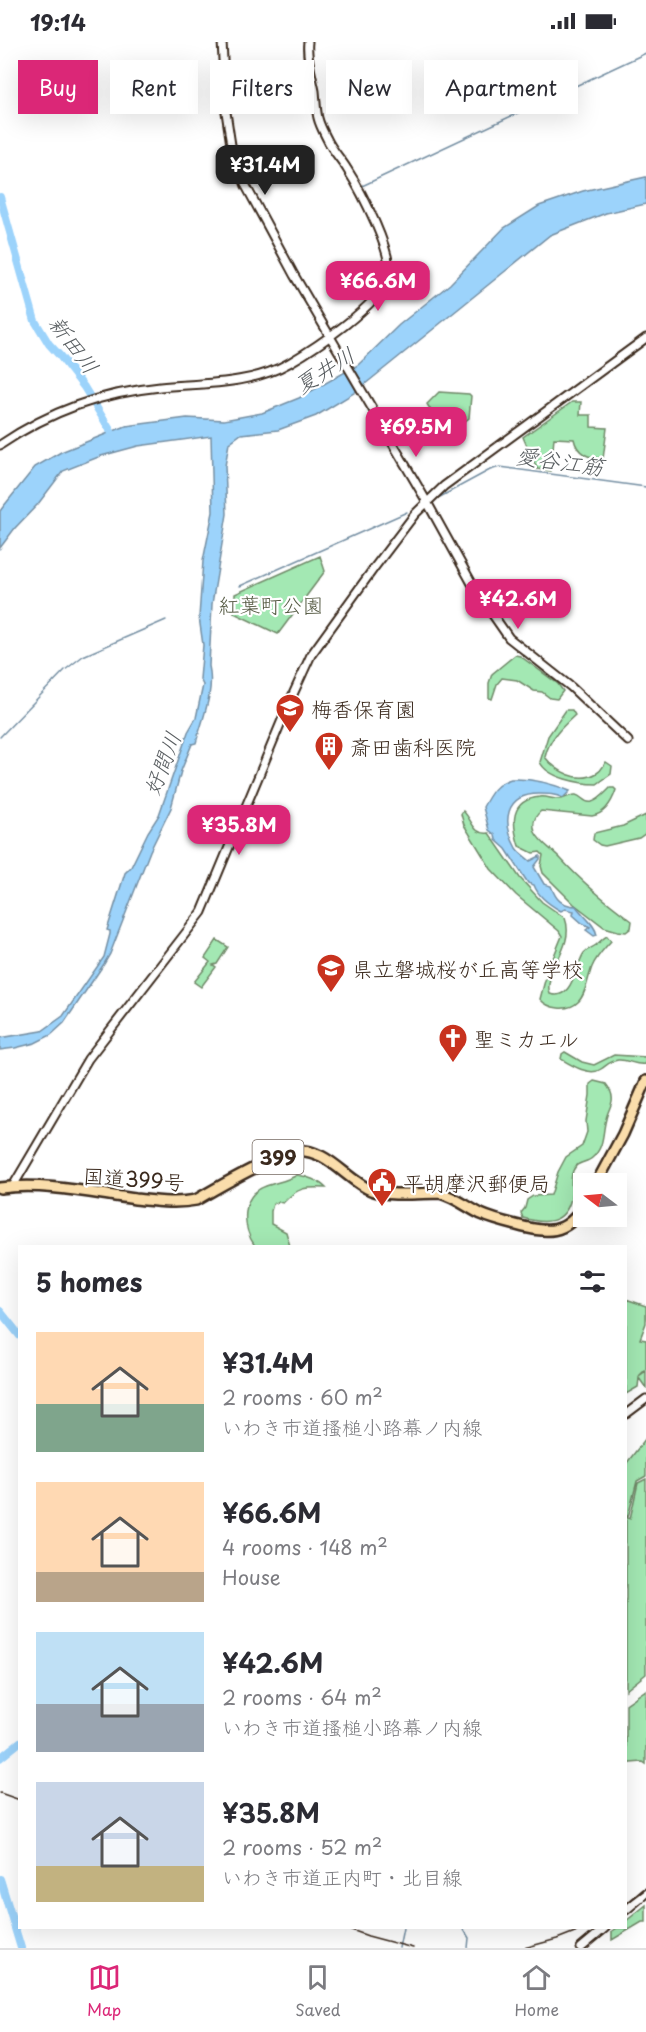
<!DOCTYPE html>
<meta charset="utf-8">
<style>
body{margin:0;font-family:"Playpen Sans","Klee One",sans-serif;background:#f7f7f7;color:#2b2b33;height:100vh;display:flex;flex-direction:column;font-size:22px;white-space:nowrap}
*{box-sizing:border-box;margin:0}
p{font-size:20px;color:#7c7c81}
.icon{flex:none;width:33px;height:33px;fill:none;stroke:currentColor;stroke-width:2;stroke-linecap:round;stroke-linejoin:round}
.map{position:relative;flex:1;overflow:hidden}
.panel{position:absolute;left:18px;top:1203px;width:609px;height:684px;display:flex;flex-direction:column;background:#fff;border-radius:0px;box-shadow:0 6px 24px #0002}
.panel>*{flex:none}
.top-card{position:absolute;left:18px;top:18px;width:610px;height:54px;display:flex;gap:12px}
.needle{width:39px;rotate:286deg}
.tools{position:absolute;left:573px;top:1131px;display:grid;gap:12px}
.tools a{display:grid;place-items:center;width:54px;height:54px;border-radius:0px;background:#fff;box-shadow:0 6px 24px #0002;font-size:30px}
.price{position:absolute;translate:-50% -51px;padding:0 14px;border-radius:12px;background:#db2777;color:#fff;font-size:20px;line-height:39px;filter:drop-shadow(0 2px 3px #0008)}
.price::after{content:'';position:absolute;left:50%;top:36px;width:18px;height:14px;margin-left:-9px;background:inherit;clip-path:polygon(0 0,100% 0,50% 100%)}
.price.active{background:#222;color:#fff}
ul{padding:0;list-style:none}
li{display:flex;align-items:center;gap:18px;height:150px;padding:0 18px}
li span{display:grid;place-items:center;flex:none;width:168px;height:120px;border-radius:0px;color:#555}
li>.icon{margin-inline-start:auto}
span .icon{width:72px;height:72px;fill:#fffc;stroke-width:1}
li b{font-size:26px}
h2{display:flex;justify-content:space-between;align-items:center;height:72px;padding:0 18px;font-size:26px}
.pill{padding:0 21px;border-radius:0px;background:#fff;box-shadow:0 6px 24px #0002;font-size:21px;line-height:54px}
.pill.active{background:#db2777;color:#fff}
.status{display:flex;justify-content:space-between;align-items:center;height:42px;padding:0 30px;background:#fff;direction:ltr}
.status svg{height:16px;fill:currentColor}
.tab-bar{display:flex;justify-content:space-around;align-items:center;height:84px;border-top:2px solid #e1e1e2;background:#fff;font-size:16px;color:#7c7c81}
.tab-bar a{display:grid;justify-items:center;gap:3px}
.tab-bar .active{color:#db2777}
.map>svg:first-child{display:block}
.green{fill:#a3e8b3;stroke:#6f8968;stroke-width:1.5}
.water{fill:#9cd3fb;stroke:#758fa3;stroke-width:1.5}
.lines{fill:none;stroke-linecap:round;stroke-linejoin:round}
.stream{stroke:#758fa3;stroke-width:1.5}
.river{stroke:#9cd3fb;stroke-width:8}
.secondary-casing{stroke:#3b2a1e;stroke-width:11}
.highway-casing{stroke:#3b2a1e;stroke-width:14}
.secondary{stroke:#fff;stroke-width:7}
.highway{stroke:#faddab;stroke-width:9}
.rail{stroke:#3b2a1e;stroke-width:1.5}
.labels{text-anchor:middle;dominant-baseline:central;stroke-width:4.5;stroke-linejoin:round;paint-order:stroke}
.shield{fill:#fff;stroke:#766a62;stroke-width:1.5}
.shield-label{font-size:20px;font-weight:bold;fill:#3b2a1e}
.park-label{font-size:21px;fill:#555a43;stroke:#fff}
.poi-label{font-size:21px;fill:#3b2a1e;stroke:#fff;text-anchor:start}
.street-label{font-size:21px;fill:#3b2a1e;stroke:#fff}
.water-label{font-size:22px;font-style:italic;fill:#585d60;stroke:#fff}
</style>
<div class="status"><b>19:14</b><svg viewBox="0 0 49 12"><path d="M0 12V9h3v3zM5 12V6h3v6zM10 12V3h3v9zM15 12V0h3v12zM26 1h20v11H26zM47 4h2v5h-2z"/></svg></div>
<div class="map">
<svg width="646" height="1906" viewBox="0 0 646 1906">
<rect width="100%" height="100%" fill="#fff"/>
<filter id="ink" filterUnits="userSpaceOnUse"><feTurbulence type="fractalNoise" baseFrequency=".0167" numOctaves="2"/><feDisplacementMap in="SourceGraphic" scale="12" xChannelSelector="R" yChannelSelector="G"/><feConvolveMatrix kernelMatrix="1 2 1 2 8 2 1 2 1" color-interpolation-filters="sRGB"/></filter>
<g filter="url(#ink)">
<path class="green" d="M439,350L469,352L471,354L469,376L446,394L427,362Z
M572,360H581L580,373H591V385L607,386L603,417C589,416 577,412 574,397L554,396L551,429L537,427L523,395Z
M320,514L325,529L278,592L234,571L235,552Z
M515,613L520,614L558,642L563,649L557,657L550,656L542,650L534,649L517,638L502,636L497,642L492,657L489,656V641L492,632Z
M566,668H572L575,673C562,685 549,697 545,715C557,730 579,742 597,731C602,728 603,724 606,720L612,724L611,732L597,742C581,742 547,736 540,720L548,694Z
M610,746H614L616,748C612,760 605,772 592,774L541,769C534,775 532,781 535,790C540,801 553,808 561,817C582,840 606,860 632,879L631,886L626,890L618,889L604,885L574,862L543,831L541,824L543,813L540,810L533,811L519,804C512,782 509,758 540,755C546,754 552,757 558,757C565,758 570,752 576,753C582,754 584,762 592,760C599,758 605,751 610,746Z
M463,769C473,778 472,793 489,791L520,836L542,860L565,876C576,905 542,931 550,952C573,959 575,924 584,911C587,907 592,906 596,903C600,900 603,896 607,894L611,899C604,907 596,915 592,925C588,935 586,953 578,960C568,970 548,967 540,957L547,931L562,894L559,889L516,853L491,827L464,783L461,772Z
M646,773V791L639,796L605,804L600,803L593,798L594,791L623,784Z
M217,898L228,905L217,922L213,923L216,925L201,945L194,940L210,920L205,916Z
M565,1010L582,1020L594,1023L614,1013L646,1015V1022C635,1024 628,1017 618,1018C610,1019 607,1023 601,1027C590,1035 571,1023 561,1017L562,1012Z
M594,1039L606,1042C610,1047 613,1053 612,1059C611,1065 607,1071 606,1077C602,1091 605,1105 592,1116C588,1120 580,1120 576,1124C568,1133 573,1147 571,1156C565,1183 544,1182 523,1176L521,1171L525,1166L527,1158L533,1154L551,1153L558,1130L566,1115L582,1104L587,1090L586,1079L590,1053V1042Z
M297,1133C307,1134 319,1139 326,1146C305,1145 298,1145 283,1161L278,1160L273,1162L271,1169V1182L286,1190L290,1204H255C242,1186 240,1153 266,1144C277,1140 287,1139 297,1133Z
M626,1257L646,1264V1281L640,1297L646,1298V1327L639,1334L646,1329V1346L639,1336L638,1345L626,1352Z
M646,1396V1434L637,1439L628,1475L626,1473V1422Z
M646,1437V1632L626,1648V1475L630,1477L638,1441Z
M646,1648V1722L643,1720L630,1721L626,1725V1662Z
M646,1863V1880H642L612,1898V1889L617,1886H626V1879Z"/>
<path class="water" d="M646,135V162L606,171L550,193L354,351L316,374L278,388L241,392L229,401L225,424L227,472L212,562L209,624C215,649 202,678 196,701L192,702L181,729L171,766L150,809L110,912L104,922L64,981L51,993L35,1001L15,1006L0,1008V996L42,989L63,974L104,915L110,892V889L107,888L125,831L131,825L148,790L159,773L188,690L196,676L203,643L200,637L203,603L199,575L203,519L213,470L211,394L138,404L101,414L63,429L38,462L15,486L0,506V469L3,465L35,425L61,410L126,384L187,376L224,378L262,371L299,356L358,323L399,283L450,242L504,186L539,164L583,149Z
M511,737C532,736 551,741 570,749L563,756C555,752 548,752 539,752C504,752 502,781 516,806C519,811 526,815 530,819L540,814V817L534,825L544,842L551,844C556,858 561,863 576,864C583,874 595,882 597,893L594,894L586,888L590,885L582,881L573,873L574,869L565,867L561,869C550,863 538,854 534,843L528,841L506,807L496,798L495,793L489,788L483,765C490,752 496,741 511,737Z"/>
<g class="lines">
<path class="stream" d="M362,144L646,11
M440,455L490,428L500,425L646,445
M240,544L407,470
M0,695L65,628L83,614L166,578
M463,1886L469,1896L468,1906
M399,1906L403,1886"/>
<path class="river" d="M0,155L35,279L49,302L60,314L84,345L115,396
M0,1269L20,1294
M0,1716L20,1700
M0,1837L21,1906"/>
<g class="secondary-casing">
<path id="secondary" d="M222,0L226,70L231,103L246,144L294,233L427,460L475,547L509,596L571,645L628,699
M0,403C50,369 101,351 160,345C202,341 251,343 289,321C315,306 378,264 388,236C396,215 360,147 347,127C341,117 332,108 327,97C324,91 320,84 318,76C316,68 316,58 315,49C312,34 306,15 308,0
M13,1144L88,1017L202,870L289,661L311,613L374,526L415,472L444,444L646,296
M626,1372L646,1357
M626,1868L646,1851
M581,1906L605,1886"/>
</g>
<g class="highway-casing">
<path id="highway" d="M596,1142L623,1092L646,1039
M0,1146C44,1140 91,1151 135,1157C155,1159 176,1162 196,1158C220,1144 244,1130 269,1119C277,1115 285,1110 295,1109C326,1105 346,1138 371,1148C389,1155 420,1151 440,1151C455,1155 467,1165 481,1172C492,1177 504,1180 516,1183C546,1191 566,1194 584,1163"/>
</g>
<use href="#secondary" class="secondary"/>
<use href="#highway" class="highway"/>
<path class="rail" d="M0,1751L20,1758
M626,1862L646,1847
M346,1886L368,1894L413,1906
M524,1906L557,1897L585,1886"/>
</g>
</g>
<defs>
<g id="school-pin" transform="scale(1.5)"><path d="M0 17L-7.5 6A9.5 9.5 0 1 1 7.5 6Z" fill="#c8321e" stroke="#fff"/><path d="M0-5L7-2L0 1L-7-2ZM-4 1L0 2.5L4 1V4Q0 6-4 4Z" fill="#fff"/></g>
<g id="building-pin" transform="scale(1.5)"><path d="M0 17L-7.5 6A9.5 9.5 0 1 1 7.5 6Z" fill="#c8321e" stroke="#fff"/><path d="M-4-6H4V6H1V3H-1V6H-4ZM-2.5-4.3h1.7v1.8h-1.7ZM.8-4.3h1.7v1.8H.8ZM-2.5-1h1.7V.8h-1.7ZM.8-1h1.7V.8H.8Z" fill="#fff"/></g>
<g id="church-pin" transform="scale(1.5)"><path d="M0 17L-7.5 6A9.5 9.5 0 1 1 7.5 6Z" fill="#c8321e" stroke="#fff"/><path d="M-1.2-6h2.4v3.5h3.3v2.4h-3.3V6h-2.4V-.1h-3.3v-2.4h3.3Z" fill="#fff"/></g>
<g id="civic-pin" transform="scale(1.5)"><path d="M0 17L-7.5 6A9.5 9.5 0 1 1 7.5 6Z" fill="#c8321e" stroke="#fff"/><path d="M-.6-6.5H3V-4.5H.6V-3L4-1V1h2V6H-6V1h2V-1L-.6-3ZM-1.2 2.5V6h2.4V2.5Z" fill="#fff"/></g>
</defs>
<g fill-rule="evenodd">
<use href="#school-pin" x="290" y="666"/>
<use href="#building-pin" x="329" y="704"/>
<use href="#school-pin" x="331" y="926"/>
<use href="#church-pin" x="453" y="996"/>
<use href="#civic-pin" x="382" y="1140"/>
</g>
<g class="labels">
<rect class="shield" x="252.5" y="1098" width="51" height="34" rx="4.5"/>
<g class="shield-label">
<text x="278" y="1115">399</text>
</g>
<g class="park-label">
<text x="271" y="562">紅葉町公園</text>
</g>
<g class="poi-label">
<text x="311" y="666">梅香保育園</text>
<text x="350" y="704">斎田歯科医院</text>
<text x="352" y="926">県立磐城桜が丘高等学校</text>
<text x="474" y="996">聖ミカエル</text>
<text x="403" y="1140">平胡摩沢郵便局</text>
</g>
<g class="street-label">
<text transform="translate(134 1136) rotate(4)">国道399号</text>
</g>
<g class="water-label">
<text transform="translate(75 302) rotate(53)">新田川</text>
<text transform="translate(324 327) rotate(-32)">夏井川</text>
<text transform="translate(560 418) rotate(8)">愛谷江筋</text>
<text transform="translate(161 721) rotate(-69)">好間川</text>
</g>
</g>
</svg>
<div class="tools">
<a><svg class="needle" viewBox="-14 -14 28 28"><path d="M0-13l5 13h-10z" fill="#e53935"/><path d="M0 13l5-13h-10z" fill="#7c7c81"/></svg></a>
</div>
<b class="price active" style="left:265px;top:154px">¥31.4M</b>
<b class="price" style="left:378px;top:270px">¥66.6M</b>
<b class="price" style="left:416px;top:416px">¥69.5M</b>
<b class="price" style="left:518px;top:588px">¥42.6M</b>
<b class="price" style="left:239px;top:814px">¥35.8M</b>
<div class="top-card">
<a class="pill active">Buy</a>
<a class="pill">Rent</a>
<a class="pill">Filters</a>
<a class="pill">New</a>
<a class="pill">Apartment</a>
</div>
<section class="panel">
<h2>5 homes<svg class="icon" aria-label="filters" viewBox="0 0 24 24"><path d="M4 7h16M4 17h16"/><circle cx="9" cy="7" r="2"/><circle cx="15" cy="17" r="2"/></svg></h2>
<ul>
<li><span style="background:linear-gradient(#ffd9b3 60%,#7fa58c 0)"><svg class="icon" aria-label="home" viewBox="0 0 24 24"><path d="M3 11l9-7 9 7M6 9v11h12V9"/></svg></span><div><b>¥31.4M</b><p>2 rooms · 60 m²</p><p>いわき市道搔槌小路幕ノ内線</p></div></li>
<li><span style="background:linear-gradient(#ffd9b3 75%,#b9a48a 0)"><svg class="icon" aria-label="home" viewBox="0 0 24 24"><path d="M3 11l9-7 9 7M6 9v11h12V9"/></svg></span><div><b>¥66.6M</b><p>4 rooms · 148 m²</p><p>House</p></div></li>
<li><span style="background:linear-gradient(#bfe0f5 60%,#9aa5b1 0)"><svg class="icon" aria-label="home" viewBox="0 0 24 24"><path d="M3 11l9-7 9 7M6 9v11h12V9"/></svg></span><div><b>¥42.6M</b><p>2 rooms · 64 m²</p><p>いわき市道搔槌小路幕ノ内線</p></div></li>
<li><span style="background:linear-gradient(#c9d6e8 70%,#c2b280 0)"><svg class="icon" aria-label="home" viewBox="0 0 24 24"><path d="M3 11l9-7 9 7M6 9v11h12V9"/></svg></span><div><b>¥35.8M</b><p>2 rooms · 52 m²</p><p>いわき市道正内町・北目線</p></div></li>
</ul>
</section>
</div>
<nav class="tab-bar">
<a class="active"><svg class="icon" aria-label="map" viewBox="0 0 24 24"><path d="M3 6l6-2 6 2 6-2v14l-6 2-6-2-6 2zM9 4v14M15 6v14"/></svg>Map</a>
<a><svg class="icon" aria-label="saved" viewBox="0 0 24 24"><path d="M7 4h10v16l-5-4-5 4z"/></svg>Saved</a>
<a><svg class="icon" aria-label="home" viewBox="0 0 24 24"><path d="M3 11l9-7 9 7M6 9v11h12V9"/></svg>Home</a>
</nav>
